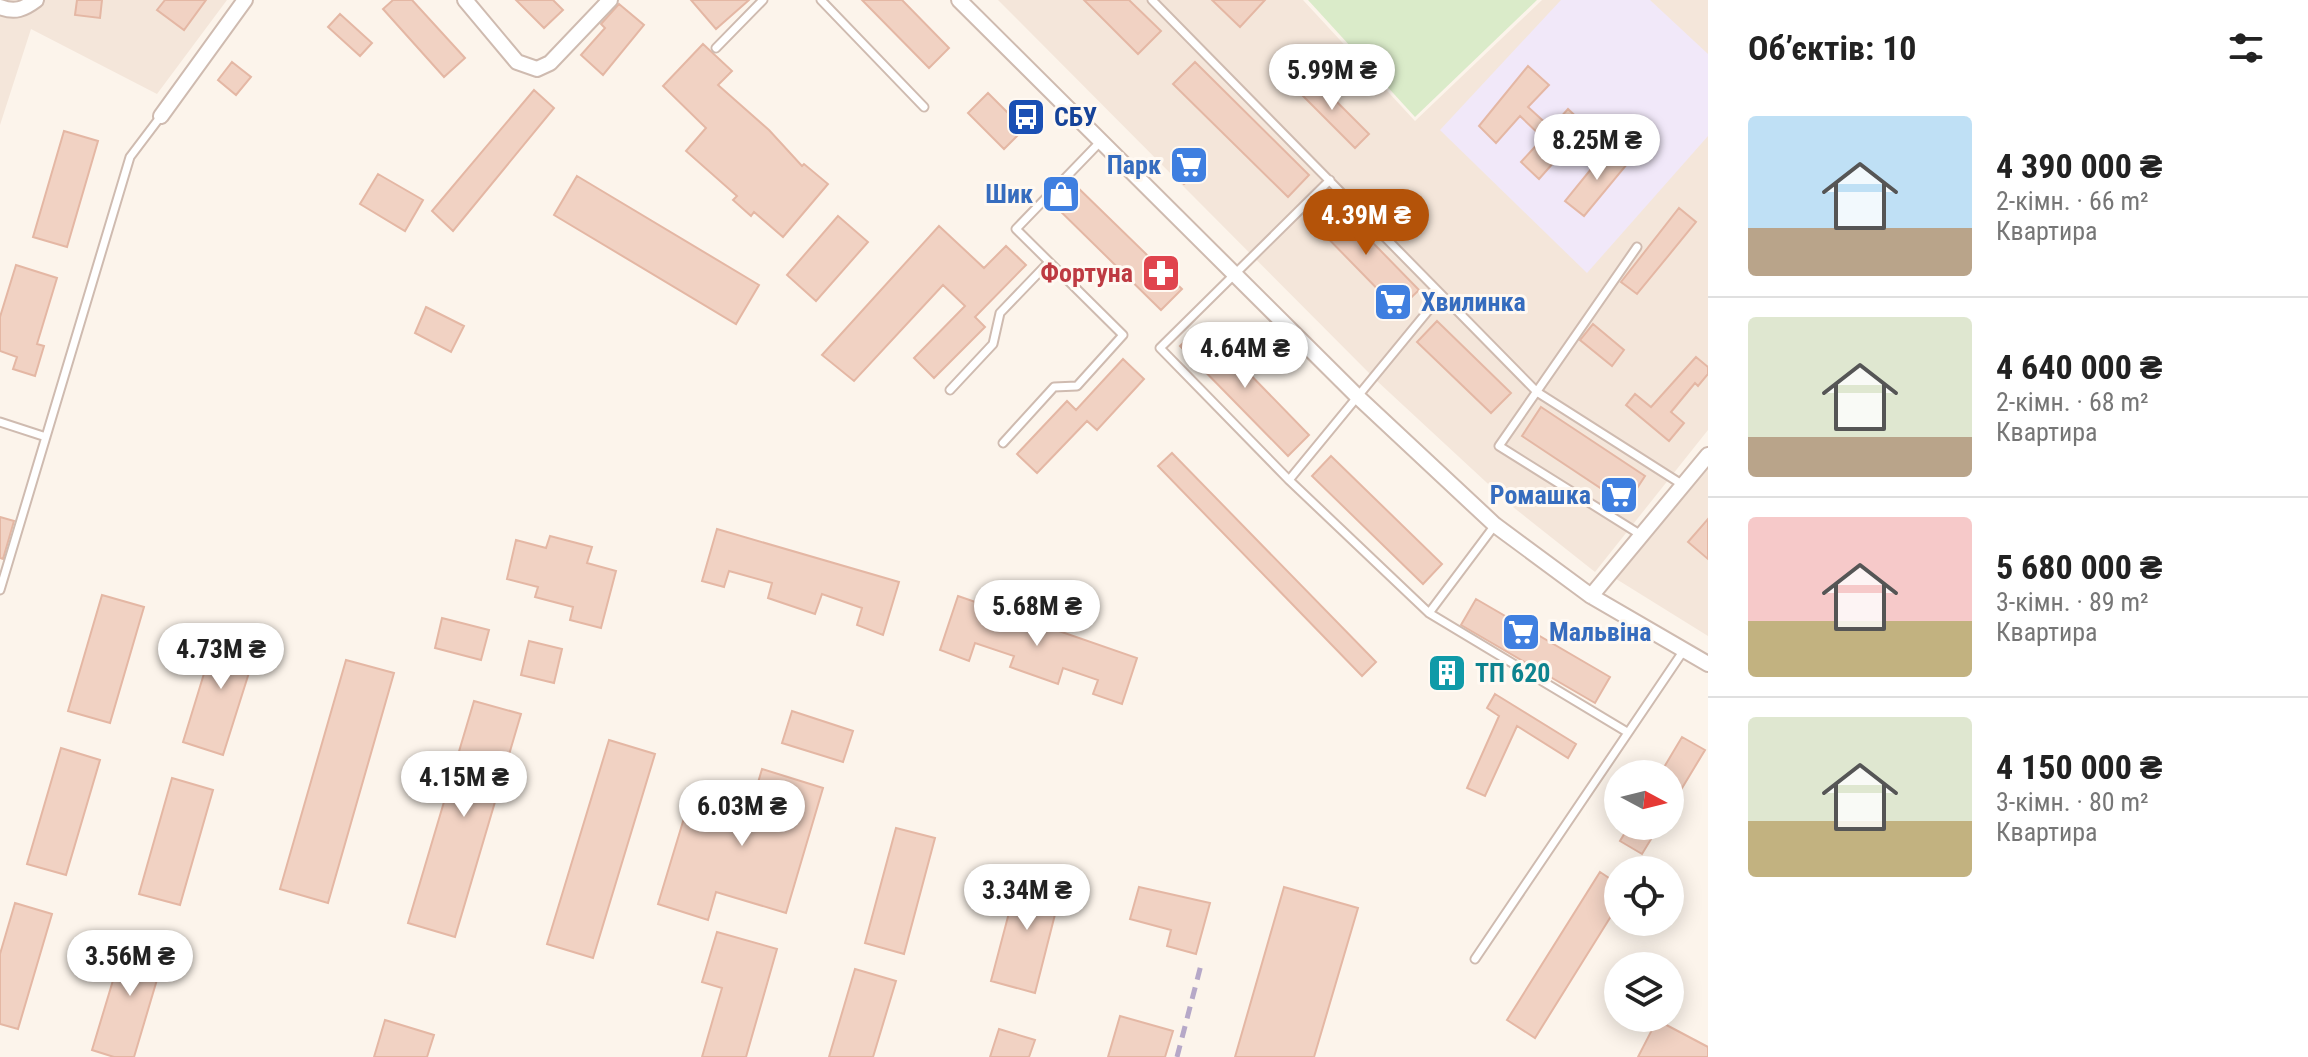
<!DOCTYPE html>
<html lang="uk">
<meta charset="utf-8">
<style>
body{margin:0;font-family:"Roboto Condensed",sans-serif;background:#f2f2f2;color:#222;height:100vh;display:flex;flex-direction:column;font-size:30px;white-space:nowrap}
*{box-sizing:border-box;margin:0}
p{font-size:26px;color:#767676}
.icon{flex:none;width:44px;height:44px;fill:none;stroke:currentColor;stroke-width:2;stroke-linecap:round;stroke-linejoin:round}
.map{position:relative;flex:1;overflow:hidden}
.side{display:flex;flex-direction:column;background:#fff;width:600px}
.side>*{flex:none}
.needle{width:52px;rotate:97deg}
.fabs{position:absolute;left:1604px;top:760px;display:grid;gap:16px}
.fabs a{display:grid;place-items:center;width:80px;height:80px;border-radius:50%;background:#fff;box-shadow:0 4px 20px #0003;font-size:40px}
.price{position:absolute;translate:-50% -68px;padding:0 18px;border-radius:28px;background:#fff;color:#222;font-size:26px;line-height:52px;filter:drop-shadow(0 2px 4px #0008)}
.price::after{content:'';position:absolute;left:50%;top:48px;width:24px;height:18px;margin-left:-12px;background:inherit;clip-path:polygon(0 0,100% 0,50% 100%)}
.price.current{background:#b45309;color:#fff}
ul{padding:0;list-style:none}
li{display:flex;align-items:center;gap:24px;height:200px;padding:0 40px}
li+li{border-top:2px solid #e0e0e0}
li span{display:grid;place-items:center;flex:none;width:224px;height:160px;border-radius:8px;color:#555}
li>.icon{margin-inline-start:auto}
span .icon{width:96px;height:96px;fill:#fffc;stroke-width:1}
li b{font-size:34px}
h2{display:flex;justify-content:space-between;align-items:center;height:96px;padding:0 40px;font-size:34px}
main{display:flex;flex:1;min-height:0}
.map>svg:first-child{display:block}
.residential{fill:#f4e6da}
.education{fill:#f1e8f9}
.green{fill:#daebc9}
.building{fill:#f1d2c3;stroke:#e4b7a4;stroke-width:2}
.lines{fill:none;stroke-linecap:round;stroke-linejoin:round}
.lane-casing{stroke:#cfbbb0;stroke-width:11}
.street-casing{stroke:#cfbbb0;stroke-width:18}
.lane{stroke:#fff;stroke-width:7}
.street{stroke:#fff;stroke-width:14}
.rail{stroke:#b6a8c8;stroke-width:5;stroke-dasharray:12 8;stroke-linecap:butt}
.labels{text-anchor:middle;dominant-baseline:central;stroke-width:6;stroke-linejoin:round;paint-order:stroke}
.transit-label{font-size:26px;font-weight:bold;fill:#164399;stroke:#fff9f2;text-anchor:start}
.shop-label{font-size:26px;font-weight:bold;fill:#366cbe;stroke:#fff9f2;text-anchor:end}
.health-label{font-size:26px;font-weight:bold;fill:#be3a42;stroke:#fff9f2;text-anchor:end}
.culture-label{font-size:26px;font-weight:bold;fill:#0d838f;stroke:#fff9f2;text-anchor:start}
</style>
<main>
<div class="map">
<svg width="1708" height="1057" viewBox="0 0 1708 1057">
<rect width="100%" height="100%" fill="#fcf4eb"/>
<path class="residential" d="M0,0H227L157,94L31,29L0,125Z
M998,0H1303L1415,121L1542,0H1708V430L1595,572L1513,507L1377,381Z
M1708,466V636L1613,577Z"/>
<path class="education" d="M1561,0H1650L1708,54V136L1587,273L1440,130Z"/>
<path class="green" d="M1308,0H1537L1415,117Z"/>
<path class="building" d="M77,0H102L100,18L75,15Z
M165,0H206L184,30L157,10Z
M393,0H412L465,58L444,77L383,9Z
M516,0H553L563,10L544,28Z
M691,0H749L716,29Z
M862,0H902L949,48L929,68Z
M1084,0H1129L1161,31L1138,54Z
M1212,0H1265L1240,27Z
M619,4L644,25L603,75L581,55L605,28L601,24Z
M340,14L372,43L360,56L328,27Z
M703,44L732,71L718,85L769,130L802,166L804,164L828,184L783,237L754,212L751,216L733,200L737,196L686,151L706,128L663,86Z
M232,62L251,77L236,95L218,80Z
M1195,62L1309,175L1288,197L1173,84Z
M1528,66L1549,85L1528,107L1551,128L1568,109L1586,126L1539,179L1521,162L1543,138L1520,116L1496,143L1479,126Z
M1310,75L1369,134L1355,148L1296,89Z
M534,90L554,108L453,231L432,211Z
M988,93L1024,129L1004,149L968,113Z
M64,131L98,141L67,247L33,237Z
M1609,147L1628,163L1584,216L1565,201Z
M1190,159L1200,172L1184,184L1175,177Z
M378,174L423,200L405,231L360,204Z
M577,176L759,285L736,324L554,215Z
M1071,181L1182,289L1161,310L1051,202Z
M1335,204L1419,290L1398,310L1314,224Z
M1679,208L1696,222L1637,294L1621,282Z
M838,216L868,242L816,301L787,275Z
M939,226L984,268L1006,246L1026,265L975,317L985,327L934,378L914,358L965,306L943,285L854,381L822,355Z
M16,265L57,278L37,344L44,346L35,376L13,369L17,357L0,351V317Z
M426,307L464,326L451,352L415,333Z
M1437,321L1511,393L1491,413L1417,342Z
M1593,324L1624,350L1612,366L1580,340Z
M1202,325L1309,435L1288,456L1180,346Z
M1696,357L1708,367V374L1698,386L1695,383L1671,412L1684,423L1669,441L1626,405L1635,394L1651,407Z
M1123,359L1144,379L1097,430L1087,421L1037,473L1017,454L1067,401L1076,410Z
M1541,407L1645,476L1626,505L1522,436Z
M1172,453L1376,662L1362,676L1158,466Z
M1331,456L1442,564L1423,584L1312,476Z
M0,517L14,521L3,559L0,558Z
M1708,519V559L1688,542Z
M717,529L899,582L883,635L857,625L862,608L822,594L815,614L768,598L772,583L729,571L724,587L702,581Z
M550,536L592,547L587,563L616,571L601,628L570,620L573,607L535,597L538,587L507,579L516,540L546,548Z
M102,595L144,607L110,723L68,711Z
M958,596L1137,658L1122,704L1093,694L1098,680L1063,668L1058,684L1010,667L1014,656L975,643L969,661L940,650Z
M1476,599L1610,677L1595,703L1461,625Z
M442,618L489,630L481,660L435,648Z
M218,628L259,641L223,755L183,742Z
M529,641L562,649L554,683L521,675Z
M346,660L394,673L328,903L280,889Z
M1444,662L1458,669L1450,685L1436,678Z
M1495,694L1576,744L1568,758L1517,726L1485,796L1467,788L1499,716L1487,708Z
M474,701L521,714L455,937L408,923Z
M792,711L853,731L843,762L782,743Z
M1682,737L1705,750L1670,808V774H1660Z
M609,740L655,754L593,958L547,944Z
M61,748L100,760L66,875L27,864Z
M762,769L823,788L786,913L716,892L708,920L658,904L691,795L749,813Z
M172,778L213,790L180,905L139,894Z
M1629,826H1659L1642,854L1620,841Z
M896,828L935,838L904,954L865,943Z
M1020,871L1063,883L1035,993L991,981Z
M1600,872L1618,884V905L1535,1038L1507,1020Z
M1139,887L1210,903L1196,954L1167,946L1171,930L1130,919Z
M1284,887L1358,908L1314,1057H1235Z
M15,903L52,914L18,1029L0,1024V954Z
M717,932L777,949L746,1057H702L722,988L702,982Z
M127,934L167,946L134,1057H114L92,1050Z
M855,969L896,981L873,1057H829Z
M1120,1016L1173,1031L1165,1057H1108Z
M385,1020L434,1035L427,1057H374Z
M1657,1020L1708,1047V1057H1638Z
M999,1029L1035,1040L1029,1057H990Z"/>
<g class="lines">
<g class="lane-casing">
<path id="lane" d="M821,0L924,107
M1152,0L1537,392L1683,485
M716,48L763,0
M1330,180L1160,348L1289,480L1429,613L1627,732
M1637,247L1499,446L1641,535
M950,390L993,344L1000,313L1049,262
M0,422L46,437
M1003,443L1054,387L1077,386L1123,335L1016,229L1101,141
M1289,480L1441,295
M0,590L130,157L161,116
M1429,613L1495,525
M1475,959L1684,650"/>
</g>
<g class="street-casing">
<path id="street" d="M465,0L517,62L537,69L550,63L610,0
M959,0L1358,397L1495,525L1591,596L1708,664
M0,7C15,13 24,9 36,0
M161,116L245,0
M1591,596L1708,455"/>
</g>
<use href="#lane" class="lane"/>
<use href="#street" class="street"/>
<path class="rail" d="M1177,1057L1201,965"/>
</g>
<defs>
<g id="bus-square" transform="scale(2)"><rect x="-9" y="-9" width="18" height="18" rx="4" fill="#1a4fb4" stroke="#fff9f2"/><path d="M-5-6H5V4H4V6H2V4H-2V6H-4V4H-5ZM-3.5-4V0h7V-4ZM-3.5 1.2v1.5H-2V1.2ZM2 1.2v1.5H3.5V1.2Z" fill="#fff"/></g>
<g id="supermarket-square" transform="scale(2)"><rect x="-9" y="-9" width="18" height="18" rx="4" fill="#3f7fe0" stroke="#fff9f2"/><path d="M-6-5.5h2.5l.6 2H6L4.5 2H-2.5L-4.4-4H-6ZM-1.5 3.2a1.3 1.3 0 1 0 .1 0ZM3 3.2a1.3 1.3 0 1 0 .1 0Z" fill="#fff"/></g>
<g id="shop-square" transform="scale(2)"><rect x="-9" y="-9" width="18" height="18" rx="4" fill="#3f7fe0" stroke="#fff9f2"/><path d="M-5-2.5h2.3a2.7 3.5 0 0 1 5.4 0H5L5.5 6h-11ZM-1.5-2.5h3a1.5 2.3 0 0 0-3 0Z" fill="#fff"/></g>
<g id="pharmacy-square" transform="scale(2)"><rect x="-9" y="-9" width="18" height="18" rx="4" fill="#e0444e" stroke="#fff9f2"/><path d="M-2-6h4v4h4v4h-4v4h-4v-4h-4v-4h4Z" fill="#fff"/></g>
<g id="building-square" transform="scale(2)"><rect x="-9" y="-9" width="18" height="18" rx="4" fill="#0f9aa8" stroke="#fff9f2"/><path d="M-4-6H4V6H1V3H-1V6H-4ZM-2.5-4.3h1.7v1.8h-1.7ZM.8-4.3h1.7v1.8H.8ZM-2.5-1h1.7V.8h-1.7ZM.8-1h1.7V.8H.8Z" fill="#fff"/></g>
</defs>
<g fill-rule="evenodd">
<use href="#bus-square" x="1026" y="117"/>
<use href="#supermarket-square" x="1189" y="165"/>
<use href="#shop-square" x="1061" y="194"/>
<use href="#pharmacy-square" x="1161" y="273"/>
<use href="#supermarket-square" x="1393" y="302"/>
<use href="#supermarket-square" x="1619" y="495"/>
<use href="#supermarket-square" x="1521" y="632"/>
<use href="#building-square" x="1447" y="673"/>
</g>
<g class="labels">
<g class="transit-label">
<text x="1054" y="117">СБУ</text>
</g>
<g class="shop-label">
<text x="1161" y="165">Парк</text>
<text x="1033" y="194">Шик</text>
<text x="1421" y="302" text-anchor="start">Хвилинка</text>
<text x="1591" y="495">Ромашка</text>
<text x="1549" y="632" text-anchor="start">Мальвіна</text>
</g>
<g class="health-label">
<text x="1133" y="273">Фортуна</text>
</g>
<g class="culture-label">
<text x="1475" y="673">ТП 620</text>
</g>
</g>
</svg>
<div class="fabs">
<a><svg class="needle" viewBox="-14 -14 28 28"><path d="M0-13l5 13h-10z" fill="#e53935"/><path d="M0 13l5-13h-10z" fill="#767676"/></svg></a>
<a><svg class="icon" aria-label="locate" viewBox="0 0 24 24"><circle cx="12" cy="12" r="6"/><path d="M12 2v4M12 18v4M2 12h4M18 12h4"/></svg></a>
<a><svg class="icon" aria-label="layers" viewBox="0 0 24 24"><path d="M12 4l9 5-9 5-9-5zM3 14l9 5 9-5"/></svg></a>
</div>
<b class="price" style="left:1332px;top:112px">5.99M ₴</b>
<b class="price" style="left:1597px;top:182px">8.25M ₴</b>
<b class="price current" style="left:1366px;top:257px">4.39M ₴</b>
<b class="price" style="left:1245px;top:390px">4.64M ₴</b>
<b class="price" style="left:1037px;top:648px">5.68M ₴</b>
<b class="price" style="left:221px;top:691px">4.73M ₴</b>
<b class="price" style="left:464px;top:819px">4.15M ₴</b>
<b class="price" style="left:742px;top:848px">6.03M ₴</b>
<b class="price" style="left:1027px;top:932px">3.34M ₴</b>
<b class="price" style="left:130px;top:998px">3.56M ₴</b>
</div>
<section class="side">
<h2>Об’єктів: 10<svg class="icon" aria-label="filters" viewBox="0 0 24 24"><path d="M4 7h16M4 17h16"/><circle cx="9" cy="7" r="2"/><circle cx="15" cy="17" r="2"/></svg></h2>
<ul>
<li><span style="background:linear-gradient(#bfe0f5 70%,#b9a48a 0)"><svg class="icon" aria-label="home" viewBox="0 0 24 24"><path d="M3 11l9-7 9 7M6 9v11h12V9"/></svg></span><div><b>4 390 000 ₴</b><p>2-кімн. · 66 m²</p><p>Квартира</p></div></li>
<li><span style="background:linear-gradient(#dfe7d0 75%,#b9a48a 0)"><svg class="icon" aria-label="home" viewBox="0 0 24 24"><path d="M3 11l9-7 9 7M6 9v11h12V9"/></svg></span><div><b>4 640 000 ₴</b><p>2-кімн. · 68 m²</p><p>Квартира</p></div></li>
<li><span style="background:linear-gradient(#f6c9c9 65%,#c2b280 0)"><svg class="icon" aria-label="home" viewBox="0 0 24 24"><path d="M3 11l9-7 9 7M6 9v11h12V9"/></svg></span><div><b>5 680 000 ₴</b><p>3-кімн. · 89 m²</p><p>Квартира</p></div></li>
<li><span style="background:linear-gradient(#dfe7d0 65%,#c2b280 0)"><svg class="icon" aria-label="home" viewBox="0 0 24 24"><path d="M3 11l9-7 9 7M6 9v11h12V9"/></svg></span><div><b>4 150 000 ₴</b><p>3-кімн. · 80 m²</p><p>Квартира</p></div></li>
</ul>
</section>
</main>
